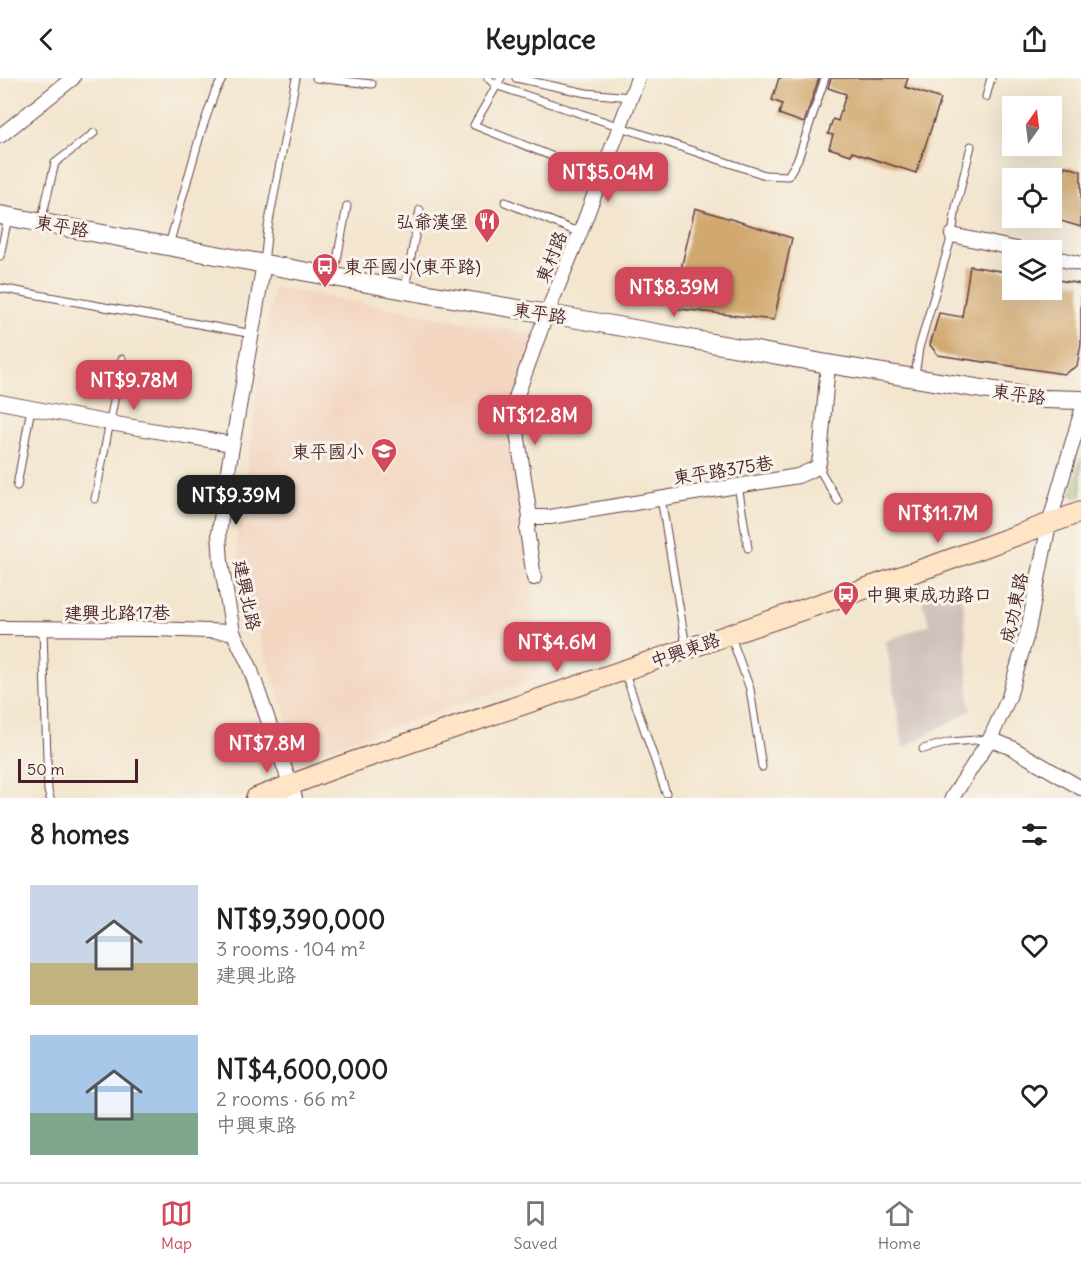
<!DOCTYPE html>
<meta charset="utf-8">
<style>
body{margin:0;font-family:Delius,"LXGW WenKai TC",sans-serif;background:#f6f6f6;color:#222;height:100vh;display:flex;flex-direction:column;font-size:22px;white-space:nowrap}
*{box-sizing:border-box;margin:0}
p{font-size:20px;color:#767676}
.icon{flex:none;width:33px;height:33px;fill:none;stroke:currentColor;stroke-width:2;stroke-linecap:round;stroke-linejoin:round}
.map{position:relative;height:720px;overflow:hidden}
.details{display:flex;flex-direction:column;background:#fff;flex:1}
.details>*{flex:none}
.needle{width:39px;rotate:14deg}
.controls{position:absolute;left:1002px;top:18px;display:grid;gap:12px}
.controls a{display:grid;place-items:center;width:60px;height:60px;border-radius:0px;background:#fff;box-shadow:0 6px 24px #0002;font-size:30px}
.scale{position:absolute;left:18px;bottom:15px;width:120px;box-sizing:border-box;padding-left:6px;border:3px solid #4a1f2b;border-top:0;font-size:16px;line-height:21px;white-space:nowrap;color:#4a1f2b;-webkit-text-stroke:4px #f7f3e8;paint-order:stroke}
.price{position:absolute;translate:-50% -51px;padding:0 14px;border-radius:12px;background:#d1495b;color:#fff;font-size:20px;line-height:39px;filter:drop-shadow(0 2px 3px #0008)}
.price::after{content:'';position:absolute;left:50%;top:36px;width:18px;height:14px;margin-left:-9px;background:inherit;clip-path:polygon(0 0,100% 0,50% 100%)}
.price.active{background:#222;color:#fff}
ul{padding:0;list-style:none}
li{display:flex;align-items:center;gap:18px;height:150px;padding:0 30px}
li span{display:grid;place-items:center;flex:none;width:168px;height:120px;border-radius:0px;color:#555}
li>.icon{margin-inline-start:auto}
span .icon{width:72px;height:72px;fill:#fffc;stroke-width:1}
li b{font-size:26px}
h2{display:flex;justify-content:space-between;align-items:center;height:72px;padding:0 30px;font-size:26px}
header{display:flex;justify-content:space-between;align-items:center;height:78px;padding:0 30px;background:#fff;font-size:27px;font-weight:700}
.dock{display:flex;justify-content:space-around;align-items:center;height:84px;border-top:2px solid #e0e0e0;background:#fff;font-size:16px;color:#767676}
.dock a{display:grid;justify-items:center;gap:3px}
.dock .active{color:#d1495b}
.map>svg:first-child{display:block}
.built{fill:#f3d4bf}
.industrial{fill:#cfc0bb}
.green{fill:#96c473;stroke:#70724f;stroke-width:1.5}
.building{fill:#d1a86f}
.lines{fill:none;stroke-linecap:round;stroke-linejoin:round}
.service-casing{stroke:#633d43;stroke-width:9}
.minor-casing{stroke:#633d43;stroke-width:16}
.tertiary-casing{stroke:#633d43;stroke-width:20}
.secondary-casing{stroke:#633d43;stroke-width:22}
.service{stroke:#fff;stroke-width:7}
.minor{stroke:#fff;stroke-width:14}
.tertiary{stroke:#fff;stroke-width:18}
.secondary{stroke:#ffe4c6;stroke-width:20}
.labels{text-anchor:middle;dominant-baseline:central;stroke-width:6;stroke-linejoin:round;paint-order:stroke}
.poi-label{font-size:18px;fill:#4a1f2b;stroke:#f7f3e8;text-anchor:end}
.street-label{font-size:18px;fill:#4a1f2b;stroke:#f7f3e8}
</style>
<header><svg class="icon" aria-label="back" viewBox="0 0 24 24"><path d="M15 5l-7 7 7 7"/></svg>Keyplace<svg class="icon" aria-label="share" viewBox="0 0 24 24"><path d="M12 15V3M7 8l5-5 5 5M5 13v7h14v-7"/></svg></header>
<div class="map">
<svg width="1081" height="720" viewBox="0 0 1081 720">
<rect width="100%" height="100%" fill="#f7f3e8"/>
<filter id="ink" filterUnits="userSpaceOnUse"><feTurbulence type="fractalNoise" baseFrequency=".0167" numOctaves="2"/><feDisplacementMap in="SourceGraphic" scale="12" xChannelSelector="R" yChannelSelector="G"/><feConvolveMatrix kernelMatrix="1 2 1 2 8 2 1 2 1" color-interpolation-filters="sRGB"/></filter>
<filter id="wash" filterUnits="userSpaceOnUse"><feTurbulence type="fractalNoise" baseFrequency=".008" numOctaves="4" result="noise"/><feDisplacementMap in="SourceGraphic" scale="24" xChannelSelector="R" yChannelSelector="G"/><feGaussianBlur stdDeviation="1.35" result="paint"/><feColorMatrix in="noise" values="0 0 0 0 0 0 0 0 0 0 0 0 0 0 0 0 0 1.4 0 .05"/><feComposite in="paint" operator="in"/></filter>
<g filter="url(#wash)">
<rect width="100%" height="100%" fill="#f3e5ce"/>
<path class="built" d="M273,209L539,257L515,329L542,598L301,680L247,522L236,463Z"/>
<path class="industrial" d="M958,509L964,531L970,633L903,670L886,563L930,546L921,521Z"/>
<path class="green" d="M1081,379V418L1074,419L1072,416Z"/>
<g id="blocks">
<path class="building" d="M779,0H819L804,45L779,36L782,26L772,22Z
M831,0H908L905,9L941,21L916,95L852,74L851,77L829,70L833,57L828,56L833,41L838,43L846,16L828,10Z
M1065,88L1081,93V149L1051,140L1062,106L1060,105Z
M695,130L792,160L774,242L672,230Z
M970,188L1012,195V212H1052V201L1081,206V266L1077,288L1064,296L938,277L930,267L939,235L962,239Z"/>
</g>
</g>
<g filter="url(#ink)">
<use href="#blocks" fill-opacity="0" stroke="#633d43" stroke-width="1.5"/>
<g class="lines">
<g class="service-casing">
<path id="service" d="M316,0L372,6
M488,0L495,7L765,97L788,98L798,81L825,0
M501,0L474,47L601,98
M516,0L586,15L631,19
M986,19L991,0
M505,124L580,155
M41,144L55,85L94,55
M169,167L201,54L215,14L223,0
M0,178L8,139
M264,185L268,149L296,0
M334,198L347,128
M0,210L253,256
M405,210L420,132
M915,298L919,270L952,157L956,129L971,68
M818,389L838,423
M738,407L748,470
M17,408L31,330
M661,420L686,569
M95,421L122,281
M43,552L48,713L50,720
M731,559L750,611L762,689
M625,595L666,715
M923,671L950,664L988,661"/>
</g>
<g class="minor-casing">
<path id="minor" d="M0,58L73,0
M952,157L1021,172
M1052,179L1081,186
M264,185L227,398L219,455L221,485L233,554L249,587L295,720
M0,324L110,345L232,366
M530,439H550L798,398L818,389L820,379L828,286
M534,500L527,452L530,439L513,328L546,237L580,155L638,0
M0,550L156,551L233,554
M990,661L1012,670L1081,710
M952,720L990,661L1009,619L1028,552L1049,446L1081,335"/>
</g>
<g class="tertiary-casing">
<path id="tertiary" d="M0,137L405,212L578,241L828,286L1044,321L1081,322"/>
</g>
<g class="secondary-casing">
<path id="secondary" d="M256,720L338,689L935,487L1081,434"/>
</g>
<use href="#service" class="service"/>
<use href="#minor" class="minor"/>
<use href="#tertiary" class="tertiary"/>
<use href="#secondary" class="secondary"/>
</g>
</g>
<defs>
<g id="restaurant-pin" transform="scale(1.35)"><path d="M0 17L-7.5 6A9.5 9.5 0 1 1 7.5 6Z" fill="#d1495b" stroke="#f7f3e8"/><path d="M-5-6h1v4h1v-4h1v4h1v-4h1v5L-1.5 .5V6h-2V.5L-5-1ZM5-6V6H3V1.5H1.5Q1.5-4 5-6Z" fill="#fff"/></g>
<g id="bus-pin" transform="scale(1.35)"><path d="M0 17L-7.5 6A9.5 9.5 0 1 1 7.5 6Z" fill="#d1495b" stroke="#f7f3e8"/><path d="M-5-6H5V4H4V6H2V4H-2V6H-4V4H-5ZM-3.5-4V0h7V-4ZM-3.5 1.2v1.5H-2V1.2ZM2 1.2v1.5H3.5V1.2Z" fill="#fff"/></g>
<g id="school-pin" transform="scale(1.35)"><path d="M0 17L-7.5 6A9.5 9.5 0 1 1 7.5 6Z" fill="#d1495b" stroke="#f7f3e8"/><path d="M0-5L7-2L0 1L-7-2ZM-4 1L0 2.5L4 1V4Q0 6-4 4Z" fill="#fff"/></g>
</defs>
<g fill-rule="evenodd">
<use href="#restaurant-pin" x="487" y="143"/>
<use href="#bus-pin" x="325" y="188"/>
<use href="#school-pin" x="384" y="373"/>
<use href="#bus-pin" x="846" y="516"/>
</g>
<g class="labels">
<g class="poi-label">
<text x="468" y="143">弘爺漢堡</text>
<text x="344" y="188" text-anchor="start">東平國小(東平路)</text>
<text x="364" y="373">東平國小</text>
<text x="866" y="516" text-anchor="start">中興東成功路口</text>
</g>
<g class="street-label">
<text transform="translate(62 148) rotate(10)">東平路</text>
<text transform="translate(551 179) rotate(-68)">東村路</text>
<text transform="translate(540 235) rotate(9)">東平路</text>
<text transform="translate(1019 316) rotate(8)">東平路</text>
<text transform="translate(723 392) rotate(-9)">東平路375巷</text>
<text transform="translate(247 517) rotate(78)">建興北路</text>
<text transform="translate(1014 530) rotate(-78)">成功東路</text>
<text x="117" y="534">建興北路17巷</text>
<text transform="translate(685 572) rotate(-19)">中興東路</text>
</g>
</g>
</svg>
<div class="controls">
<a><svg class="needle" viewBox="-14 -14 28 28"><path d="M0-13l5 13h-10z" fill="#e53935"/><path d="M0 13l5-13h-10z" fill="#767676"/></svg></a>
<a><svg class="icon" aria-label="locate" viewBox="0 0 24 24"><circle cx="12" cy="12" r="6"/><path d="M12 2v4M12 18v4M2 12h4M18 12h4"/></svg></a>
<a><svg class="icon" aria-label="layers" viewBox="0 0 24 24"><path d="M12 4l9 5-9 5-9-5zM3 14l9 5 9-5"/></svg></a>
</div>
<div class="scale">50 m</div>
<b class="price" style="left:608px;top:125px">NT$5.04M</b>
<b class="price" style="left:674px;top:240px">NT$8.39M</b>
<b class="price" style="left:134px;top:333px">NT$9.78M</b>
<b class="price" style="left:535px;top:368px">NT$12.8M</b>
<b class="price active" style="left:236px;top:448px">NT$9.39M</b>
<b class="price" style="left:938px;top:466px">NT$11.7M</b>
<b class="price" style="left:557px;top:595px">NT$4.6M</b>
<b class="price" style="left:267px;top:696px">NT$7.8M</b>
</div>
<section class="details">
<h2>8 homes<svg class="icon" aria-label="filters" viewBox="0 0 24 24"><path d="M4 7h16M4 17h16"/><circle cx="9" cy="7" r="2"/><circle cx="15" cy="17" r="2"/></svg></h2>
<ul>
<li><span style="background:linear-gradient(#c9d6e8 65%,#c2b280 0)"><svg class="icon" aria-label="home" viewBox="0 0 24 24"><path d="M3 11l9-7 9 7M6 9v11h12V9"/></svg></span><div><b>NT$9,390,000</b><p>3 rooms · 104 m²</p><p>建興北路</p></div><svg class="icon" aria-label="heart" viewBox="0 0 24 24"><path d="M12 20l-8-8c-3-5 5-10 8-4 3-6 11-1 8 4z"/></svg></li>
<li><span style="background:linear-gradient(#a9c7e8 65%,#7fa58c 0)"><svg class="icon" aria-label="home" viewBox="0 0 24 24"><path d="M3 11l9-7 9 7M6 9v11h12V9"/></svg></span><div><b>NT$4,600,000</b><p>2 rooms · 66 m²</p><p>中興東路</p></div><svg class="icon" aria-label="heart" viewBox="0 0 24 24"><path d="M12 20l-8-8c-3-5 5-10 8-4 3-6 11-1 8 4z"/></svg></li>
</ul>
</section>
<nav class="dock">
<a class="active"><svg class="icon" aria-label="map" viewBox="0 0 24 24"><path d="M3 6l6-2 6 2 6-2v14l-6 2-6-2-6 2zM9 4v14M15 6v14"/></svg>Map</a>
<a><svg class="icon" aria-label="saved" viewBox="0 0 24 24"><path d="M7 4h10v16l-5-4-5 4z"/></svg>Saved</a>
<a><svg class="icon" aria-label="home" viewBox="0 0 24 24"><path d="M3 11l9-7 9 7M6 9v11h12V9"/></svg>Home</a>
</nav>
